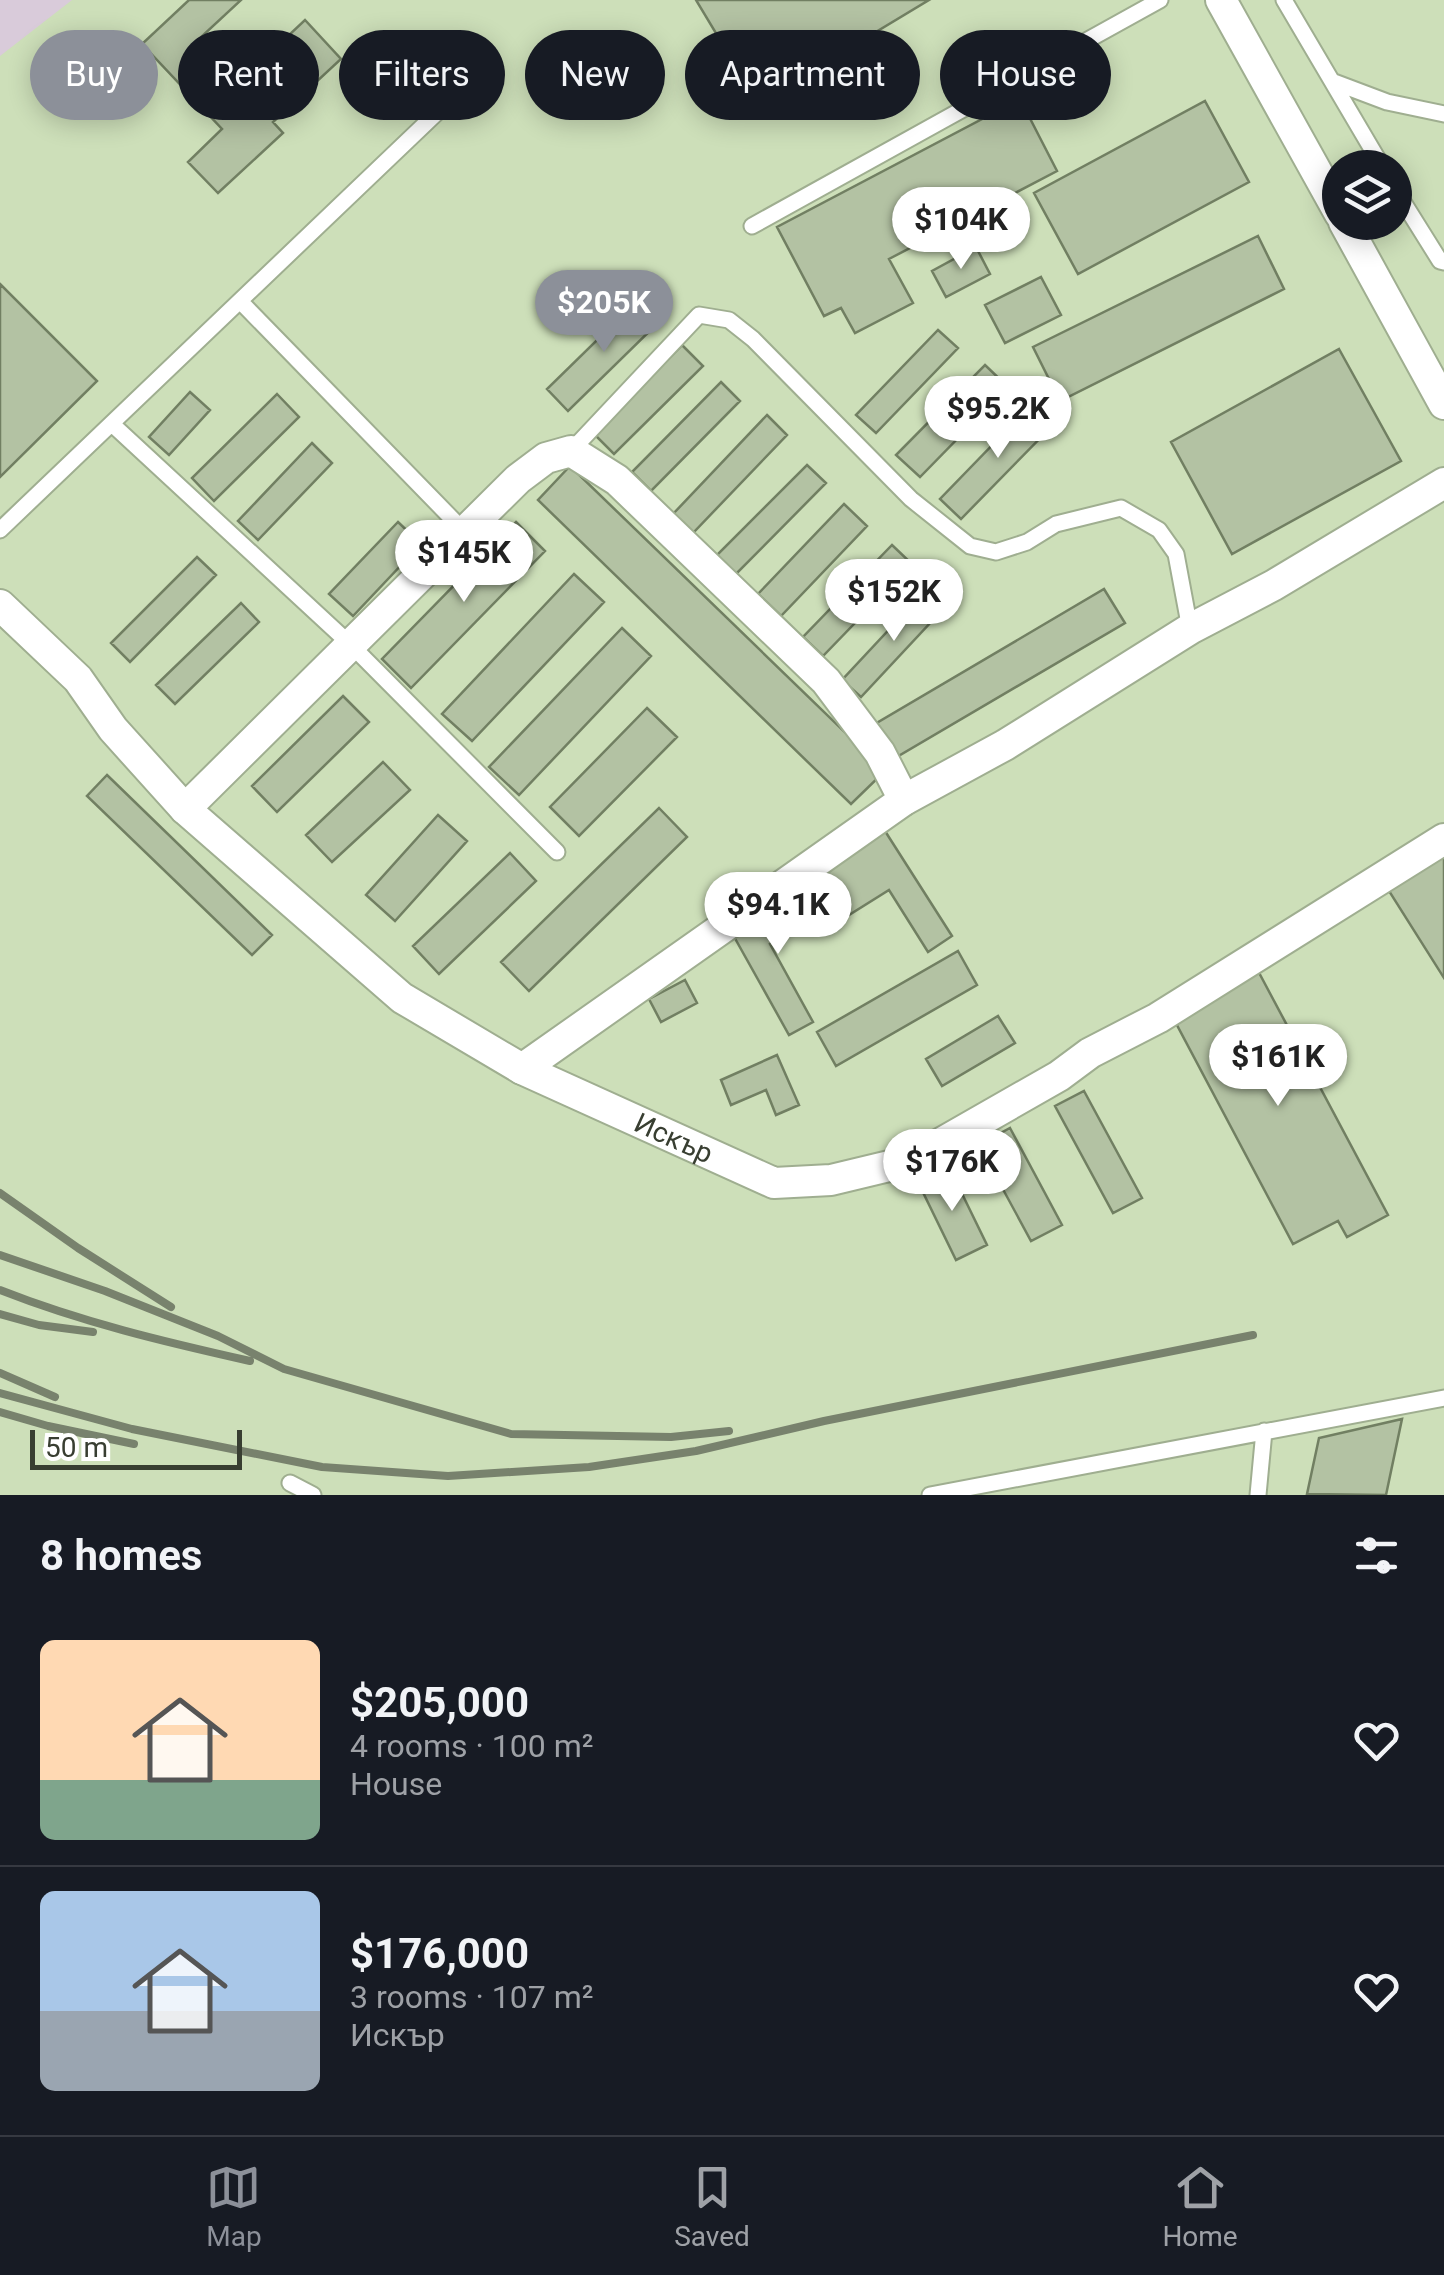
<!DOCTYPE html>
<meta charset="utf-8">
<style>
body{margin:0;font-family:Roboto,sans-serif;background:#242831;color:#f1f3f6;height:100vh;display:flex;flex-direction:column;font-size:38px;white-space:nowrap}
*{box-sizing:border-box;margin:0}
p{font-size:32px;color:#9ea1a6}
.icon{flex:none;width:55px;height:55px;fill:none;stroke:currentColor;stroke-width:2;stroke-linecap:round;stroke-linejoin:round}
.map{position:relative;height:1495px;overflow:hidden}
.side{display:flex;flex-direction:column;background:#171b24;flex:1}
.side>*{flex:none}
.banner{position:absolute;left:30px;top:30px;width:1385px;height:90px;display:flex;gap:20px}
.controls{position:absolute;left:1322px;top:150px;display:grid;gap:20px}
.controls a{display:grid;place-items:center;width:90px;height:90px;border-radius:50%;background:#171b24;box-shadow:0 5px 25px #0003;font-size:50px}
.scale{position:absolute;left:30px;bottom:25px;width:212px;box-sizing:border-box;padding-left:10px;border:5px solid #383e31;border-top:0;font-size:28px;line-height:35px;white-space:nowrap;color:#383e31;-webkit-text-stroke:8px #fff;paint-order:stroke}
.price{position:absolute;translate:-50% -85px;padding:0 22px;border-radius:35px;background:#fff;color:#222;font-size:32px;line-height:65px;filter:drop-shadow(0 2px 5px #0008)}
.price::after{content:'';position:absolute;left:50%;top:60px;width:30px;height:22px;margin-left:-15px;background:inherit;clip-path:polygon(0 0,100% 0,50% 100%)}
.price.selected{background:#8c9099;color:#fff}
ul{padding:0;list-style:none}
li{display:flex;align-items:center;gap:30px;height:250px;padding:0 40px}
li+li{border-top:2px solid #363941}
li span{display:grid;place-items:center;flex:none;width:280px;height:200px;border-radius:15px;color:#555}
li>.icon{margin-inline-start:auto}
span .icon{width:120px;height:120px;fill:#fffc;stroke-width:1}
li b{font-size:42px}
h2{display:flex;justify-content:space-between;align-items:center;height:120px;padding:0 40px;font-size:42px}
.chip{padding:0 35px;border-radius:45px;background:#171b24;box-shadow:0 5px 25px #0003;font-size:35px;line-height:90px}
.chip.selected{background:#8c9099;color:#fff}
.tab-bar{display:flex;justify-content:space-around;align-items:center;height:140px;border-top:2px solid #363941;background:#171b24;font-size:28px;color:#9ea1a6}
.tab-bar a{display:grid;justify-items:center;gap:5px}
.tab-bar .selected{color:#8c9099}
.map>svg:first-child{display:block}
.built{fill:#cddfb9;fill-rule:evenodd}
.green{fill:#d9cbda}
.building{fill:#b3c2a3;stroke:#717f62;stroke-width:2.5}
.lines{fill:none;stroke-linecap:round;stroke-linejoin:round}
.lane-casing{stroke:#9fae90;stroke-width:19}
.street-casing{stroke:#9fae90;stroke-width:34}
.lane{stroke:#fff;stroke-width:15}
.street{stroke:#fff;stroke-width:30}
.rail{stroke:#78826d;stroke-width:8}
.labels{text-anchor:middle;dominant-baseline:central;stroke-width:10;stroke-linejoin:round;paint-order:stroke}
.street-label{font-size:28px;fill:#383e31;stroke:#fff}
</style>
<div class="map">
<svg width="1444" height="1495" viewBox="0 0 1444 1495">
<rect width="100%" height="100%" fill="#dbebcb"/>
<path class="built" d="M0,0H1444V1495H0ZM1340,168H1395V222H1340Z"/>
<path class="green" d="M0,0H72L0,56Z"/>
<path class="building" d="M189,0H241L200,38L240,81L305,20L341,59L273,122L283,133L218,193L188,162L222,129L142,44Z
M696,0H929L758,103Z
M1020,99L1057,171L889,259L913,303L855,333L841,308L824,316L777,227Z
M1205,101L1249,182L1078,274L1034,193Z
M1258,236L1284,289L1060,401L1033,347Z
M976,247L990,274L946,297L932,271Z
M1041,277L1061,315L1005,343L985,305Z
M0,284L97,381L0,477Z
M639,299L660,321L568,411L547,389Z
M938,330L958,348L876,433L856,415Z
M682,345L703,366L614,454L594,434Z
M1339,349L1401,461L1232,554L1171,442Z
M985,365L1008,387L920,477L896,455Z
M721,382L740,401L651,491L632,472Z
M190,392L210,410L169,455L149,437Z
M277,394L299,417L214,501L192,478Z
M1034,402L1055,423L961,519L940,499Z
M767,415L787,435L693,533L673,514Z
M312,443L332,463L258,540L238,521Z
M807,465L826,483L736,574L717,555Z
M570,466L885,771L851,804L538,500Z
M844,504L867,526L781,616L758,594Z
M398,522L421,544L353,616L329,594Z
M516,522L545,551L411,688L382,659Z
M892,545L912,564L823,656L803,637Z
M197,557L216,575L130,662L111,643Z
M574,574L604,602L472,741L442,714Z
M1104,589L1125,623L895,758L875,724Z
M926,590L945,607L861,697L842,680Z
M241,603L259,622L175,704L156,685Z
M622,628L651,656L519,795L489,767Z
M343,696L369,722L277,812L252,786Z
M647,708L677,737L579,836L550,807Z
M383,762L410,790L332,862L306,835Z
M107,775L272,935L252,955L87,796Z
M659,808L687,837L529,991L501,962Z
M438,815L467,841L395,921L366,895Z
M885,831L952,936L928,952L889,890L849,915L821,872Z
M510,853L536,881L439,974L413,946Z
M1444,856V978L1389,891Z
M809,891L822,915L770,944L813,1022L789,1035L732,933Z
M958,951L977,985L836,1066L817,1032Z
M1256,967L1388,1215L1347,1237L1338,1221L1293,1244L1170,1012Z
M685,980L697,1003L661,1022L649,999Z
M998,1016L1015,1043L942,1086L926,1059Z
M777,1055L799,1105L776,1115L766,1090L731,1105L721,1080Z
M1084,1091L1142,1198L1113,1213L1055,1106Z
M1010,1128L1062,1225L1031,1241L979,1145Z
M949,1167L987,1245L956,1260L918,1182Z
M1402,1419L1386,1495L1307,1494L1319,1438Z"/>
<g class="lines">
<g class="lane-casing">
<path id="lane" d="M1284,0L1383,168
M1334,82L1387,102L1444,114
M1395,189L1440,261L1444,262
M752,226L1160,0
M240,301L464,531
M112,424L351,645L557,852
M571,451L699,315L729,320L753,339L911,499L970,546L996,552L1027,542L1056,524L1121,508L1159,530L1176,554L1190,629
M0,530L469,82
M290,1483L313,1495
M930,1495L1444,1398
M1258,1495L1264,1431"/>
</g>
<g class="street-casing">
<g id="street">
<path d="M1221,0L1340,214"/>
<path d="M1344,222L1444,404"/>
<path id="s1" d="M0,605L78,679L113,729L185,809L402,998L522,1069L774,1183L831,1180L910,1161L1059,1076L1090,1053L1158,1018L1444,839"/>
<path d="M185,809L518,479L546,458L571,451L617,480L826,681L880,753L904,800"/>
<path d="M522,1069L904,800L1005,745L1190,629L1274,585L1444,483"/>
</g>
</g>
<use href="#lane" class="lane"/>
<use href="#street" class="street"/>
<path class="rail" d="M0,1193L78,1248L171,1307
M0,1255L105,1291L218,1336L284,1369L511,1434L671,1437L729,1431
M0,1290C81,1322 165,1342 250,1361
M0,1314L39,1325L93,1332
M0,1373L55,1397
M0,1393L132,1429L322,1467L448,1476L589,1467L696,1451L824,1421L1253,1335
M0,1412L48,1426L134,1444"/>
</g>
<g class="labels">
<g class="street-label">
<text stroke="none"><textPath href="#s1" startOffset="870">Искър</textPath></text>
</g>
</g>
</svg>
<div class="controls">
<a><svg class="icon" aria-label="layers" viewBox="0 0 24 24"><path d="M12 4l9 5-9 5-9-5zM3 14l9 5 9-5"/></svg></a>
</div>
<div class="scale">50 m</div>
<b class="price" style="left:961px;top:272px">$104K</b>
<b class="price selected" style="left:604px;top:355px">$205K</b>
<b class="price" style="left:998px;top:461px">$95.2K</b>
<b class="price" style="left:464px;top:605px">$145K</b>
<b class="price" style="left:894px;top:644px">$152K</b>
<b class="price" style="left:778px;top:957px">$94.1K</b>
<b class="price" style="left:1278px;top:1109px">$161K</b>
<b class="price" style="left:952px;top:1214px">$176K</b>
<div class="banner">
<a class="chip selected">Buy</a>
<a class="chip">Rent</a>
<a class="chip">Filters</a>
<a class="chip">New</a>
<a class="chip">Apartment</a>
<a class="chip">House</a>
</div>
</div>
<section class="side">
<h2>8 homes<svg class="icon" aria-label="filters" viewBox="0 0 24 24"><path d="M4 7h16M4 17h16"/><circle cx="9" cy="7" r="2"/><circle cx="15" cy="17" r="2"/></svg></h2>
<ul>
<li><span style="background:linear-gradient(#ffd9b3 70%,#7fa58c 0)"><svg class="icon" aria-label="home" viewBox="0 0 24 24"><path d="M3 11l9-7 9 7M6 9v11h12V9"/></svg></span><div><b>$205,000</b><p>4 rooms · 100 m²</p><p>House</p></div><svg class="icon" aria-label="heart" viewBox="0 0 24 24"><path d="M12 20l-8-8c-3-5 5-10 8-4 3-6 11-1 8 4z"/></svg></li>
<li><span style="background:linear-gradient(#a9c7e8 60%,#9aa5b1 0)"><svg class="icon" aria-label="home" viewBox="0 0 24 24"><path d="M3 11l9-7 9 7M6 9v11h12V9"/></svg></span><div><b>$176,000</b><p>3 rooms · 107 m²</p><p>Искър</p></div><svg class="icon" aria-label="heart" viewBox="0 0 24 24"><path d="M12 20l-8-8c-3-5 5-10 8-4 3-6 11-1 8 4z"/></svg></li>
</ul>
</section>
<nav class="tab-bar">
<a class="selected"><svg class="icon" aria-label="map" viewBox="0 0 24 24"><path d="M3 6l6-2 6 2 6-2v14l-6 2-6-2-6 2zM9 4v14M15 6v14"/></svg>Map</a>
<a><svg class="icon" aria-label="saved" viewBox="0 0 24 24"><path d="M7 4h10v16l-5-4-5 4z"/></svg>Saved</a>
<a><svg class="icon" aria-label="home" viewBox="0 0 24 24"><path d="M3 11l9-7 9 7M6 9v11h12V9"/></svg>Home</a>
</nav>
